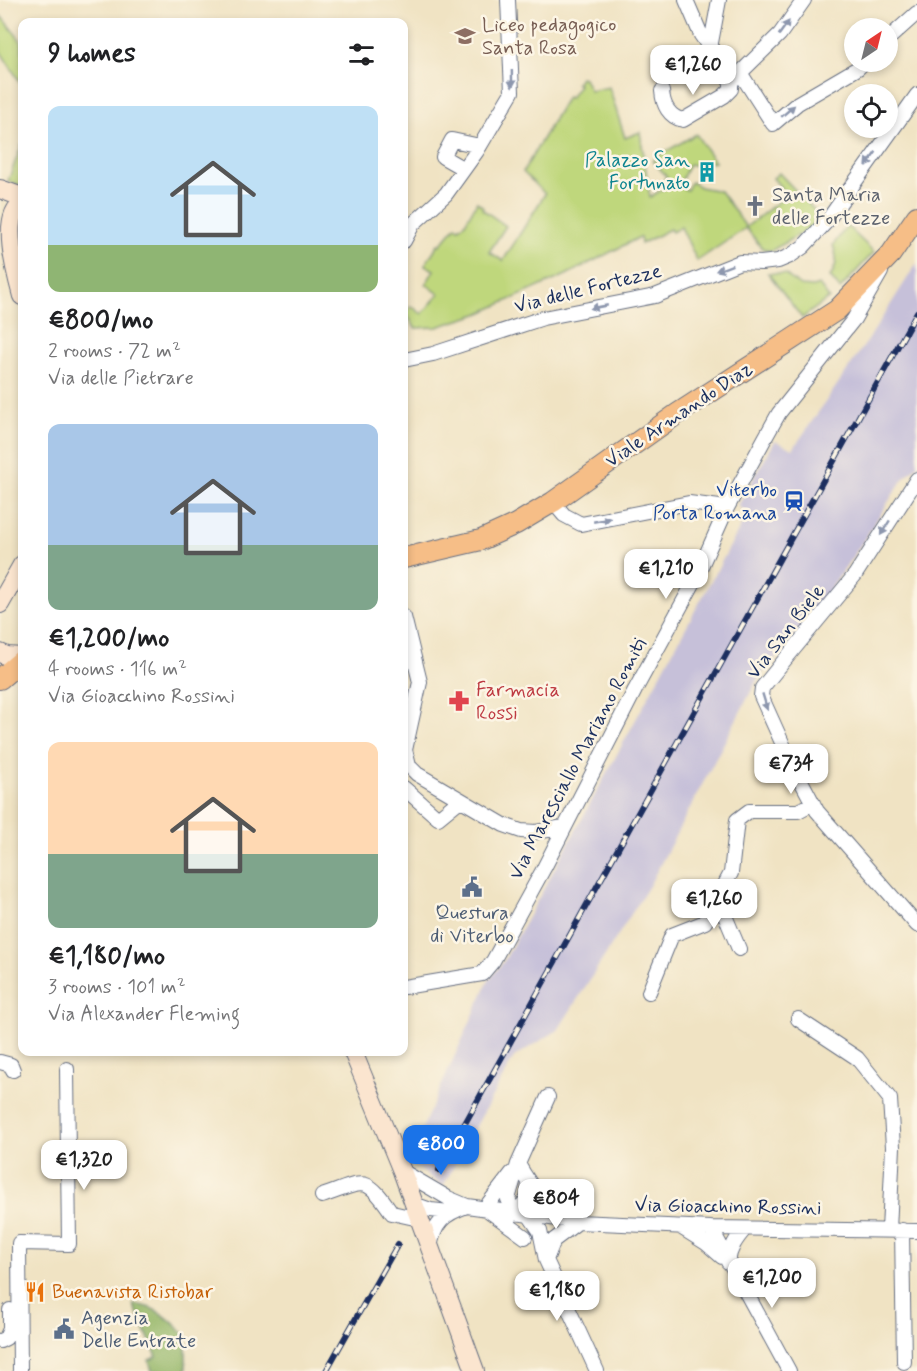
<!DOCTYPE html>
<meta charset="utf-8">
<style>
body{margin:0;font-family:Mynerve,sans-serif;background:#f2f2f2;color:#202124;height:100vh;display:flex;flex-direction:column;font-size:22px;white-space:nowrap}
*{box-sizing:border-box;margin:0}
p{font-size:20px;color:#757577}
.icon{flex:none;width:33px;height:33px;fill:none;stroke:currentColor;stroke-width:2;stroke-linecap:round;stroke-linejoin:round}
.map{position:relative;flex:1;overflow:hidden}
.sheet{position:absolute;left:18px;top:18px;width:390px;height:1038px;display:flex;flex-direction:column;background:#fff;border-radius:12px;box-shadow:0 3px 9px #0003}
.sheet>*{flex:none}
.needle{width:39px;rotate:35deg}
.buttons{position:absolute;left:844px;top:18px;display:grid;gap:12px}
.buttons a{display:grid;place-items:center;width:54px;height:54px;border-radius:50%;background:#fff;box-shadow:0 3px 9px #0003;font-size:30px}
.price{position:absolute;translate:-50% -51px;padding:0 14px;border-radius:12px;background:#fff;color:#222;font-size:20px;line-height:39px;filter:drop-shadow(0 2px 3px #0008)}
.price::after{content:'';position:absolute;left:50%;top:36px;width:18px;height:14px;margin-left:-9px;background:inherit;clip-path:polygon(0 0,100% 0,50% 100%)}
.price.active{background:#1a73e8;color:#fff}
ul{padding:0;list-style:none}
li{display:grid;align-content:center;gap:12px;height:318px;padding:0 30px}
li span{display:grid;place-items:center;height:186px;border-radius:12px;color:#555}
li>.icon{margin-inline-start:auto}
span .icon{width:108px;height:108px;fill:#fffc;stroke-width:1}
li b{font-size:26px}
h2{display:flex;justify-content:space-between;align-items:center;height:72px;padding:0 30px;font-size:26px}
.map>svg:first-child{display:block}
.industrial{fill:#c6c0d9}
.green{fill:#bfd77b;stroke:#6d836c;stroke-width:1.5}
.forest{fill:#97b86b;stroke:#597464;stroke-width:1.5}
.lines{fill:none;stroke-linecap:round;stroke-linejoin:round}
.minor-casing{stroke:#666e81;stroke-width:16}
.secondary-casing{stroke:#666e81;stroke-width:20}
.primary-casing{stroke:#666e81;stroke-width:22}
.minor{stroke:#fff;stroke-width:14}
.secondary{stroke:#fbe5cf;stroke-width:18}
.primary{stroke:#f6be87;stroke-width:20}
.rail-casing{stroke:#1b2f5e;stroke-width:6}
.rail{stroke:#fcf5e5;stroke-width:4;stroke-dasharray:11;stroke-linecap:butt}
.oneway{fill:#8d97ae}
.labels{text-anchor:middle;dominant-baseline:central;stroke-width:5;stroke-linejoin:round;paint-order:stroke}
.education-label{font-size:20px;fill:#785e54;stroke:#fcf5e5;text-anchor:start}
.culture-label{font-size:20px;fill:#0d838f;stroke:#fcf5e5;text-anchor:end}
.worship-label{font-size:20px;fill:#5b616d;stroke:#fcf5e5;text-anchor:start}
.street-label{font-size:20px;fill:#1b2f5e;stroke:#fcf5e5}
.transit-label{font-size:20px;fill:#164399;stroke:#fcf5e5;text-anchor:end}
.health-label{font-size:20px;fill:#be3a42;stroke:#fcf5e5;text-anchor:start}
.service-label{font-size:20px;fill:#4e5e75;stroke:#fcf5e5}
.food-label{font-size:20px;fill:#c56008;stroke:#fcf5e5;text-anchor:start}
</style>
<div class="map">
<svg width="917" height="1371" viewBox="0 0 917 1371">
<rect width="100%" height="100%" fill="#fcf5e5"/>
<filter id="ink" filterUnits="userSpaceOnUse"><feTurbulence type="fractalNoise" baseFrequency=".0167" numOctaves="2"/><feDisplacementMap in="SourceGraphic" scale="12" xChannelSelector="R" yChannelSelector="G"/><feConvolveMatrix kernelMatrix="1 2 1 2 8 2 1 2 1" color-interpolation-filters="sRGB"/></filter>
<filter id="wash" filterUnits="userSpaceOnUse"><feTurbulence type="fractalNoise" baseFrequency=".008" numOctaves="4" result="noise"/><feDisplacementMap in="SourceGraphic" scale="24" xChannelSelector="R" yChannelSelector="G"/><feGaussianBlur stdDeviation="1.35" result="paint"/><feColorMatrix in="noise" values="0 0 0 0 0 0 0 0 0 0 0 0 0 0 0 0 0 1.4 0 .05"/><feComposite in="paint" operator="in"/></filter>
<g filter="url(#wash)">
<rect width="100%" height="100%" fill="#f0e3c3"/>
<path class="industrial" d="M917,263V466L903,479L856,552L822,600L757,680L649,886L558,1030L514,1057L443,1186L412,1164L411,1153L489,980L504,961L571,839L748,513L738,506L775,441L793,449L868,340Z"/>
<path class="green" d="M0,15L22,42V85L0,51Z
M580,77L584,78L590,91L609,87L625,138L640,132L650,197L668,186L664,179L667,177L653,161L658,156L696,134L715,162L704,163L703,167L689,164L679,186L687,190L691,182L700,187L720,191L746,227L787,195L773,178L779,173L820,216L810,228L771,251L762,248L746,228L697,261L681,227L672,232L670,229L641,244L640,237L566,275L478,314L437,327L415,328L406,313L411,306L422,314L439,294L426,284L434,270L425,265L438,244L440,245L456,226L459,228L465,223L477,202L483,207L482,209L506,226L489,252L503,261L545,194L523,172L567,97L570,98L579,85L576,83Z
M22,144V186L8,181Z
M847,226L874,252L840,289L830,277C837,266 838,257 833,245Z
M768,273L785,274L800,286L813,287L819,285L829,298L802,318Z"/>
<path class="forest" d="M133,1304C156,1306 170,1319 186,1335V1371H152L149,1360L157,1357Z"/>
</g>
<g filter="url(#ink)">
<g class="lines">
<g class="minor-casing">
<path id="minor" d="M686,0L701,35L710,48
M719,0L710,48L731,82
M888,39L917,13
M741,74L773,124L798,103L858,68L864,62
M731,82L780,34L804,0
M662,91C663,105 669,117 683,120L724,96L731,89V82
M464,169L443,157L452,140L480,146
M404,241L413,224L446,194L477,151L512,92L508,0
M404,360L433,354L543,318L655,296L740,262L761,263L778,261L790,256L803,247L827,221L917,95
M917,479L855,575L783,662L762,688L761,696L789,758L817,811L917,925
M553,502L564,515L581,524L689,503L727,508
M404,617L420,682L405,750L409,766L417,774L504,825L521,831L536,832L564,827
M404,788L438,818L460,800
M718,899L739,949
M404,987L482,974L493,961L544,868L635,690L694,582L727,508L765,438L779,413L854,319L881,272
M649,992L672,935L705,922L731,873L737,820L749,811H798L813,803
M798,1019L857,1058L890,1099L893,1147L889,1230
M0,1062L11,1065L13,1070
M518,1164C534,1192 542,1202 571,1218
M402,1171L448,1198L467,1206L578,1222L711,1228L917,1231
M512,1173L485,1208L525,1237
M529,1184L527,1199L515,1214L508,1199L518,1164L548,1097
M322,1196C364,1182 365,1173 392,1213L419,1219
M414,1204L431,1210L449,1212
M529,1215L540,1231L546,1260L597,1371
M682,1228L706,1243L722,1257
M711,1228L789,1371
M902,1230L904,1362
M430,1248C434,1223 444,1214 467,1206
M546,1260L554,1240L578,1222
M728,1262C730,1248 736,1239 745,1229
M0,1341L6,1338L10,1329V1310
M20,1371L19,1243L69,1244L67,1069"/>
</g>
<g class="secondary-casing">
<path id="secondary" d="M0,189L22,197
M22,204C0,216 16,274 22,296
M0,604L22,565
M0,653L7,656L22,657
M353,1052L402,1171L475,1371"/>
</g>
<g class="primary-casing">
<path id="primary" d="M404,558L481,540L516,524L553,502L677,414L837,310L891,254L917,216
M0,679L22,660"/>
</g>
<use href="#minor" class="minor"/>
<use href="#secondary" class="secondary"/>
<use href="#primary" class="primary"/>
<g class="rail-casing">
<path id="rail" d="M439,1170L917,312
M326,1371L398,1244"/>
</g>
<use href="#rail" class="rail"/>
</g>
<defs><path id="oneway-solid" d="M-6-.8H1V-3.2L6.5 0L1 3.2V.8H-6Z" transform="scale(1.5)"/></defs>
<g class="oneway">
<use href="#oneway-solid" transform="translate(784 28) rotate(-54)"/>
<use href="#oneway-solid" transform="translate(512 79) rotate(89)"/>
<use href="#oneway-solid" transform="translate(788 111) rotate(-41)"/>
<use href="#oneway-solid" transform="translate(871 159) rotate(126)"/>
<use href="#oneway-solid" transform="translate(724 268) rotate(160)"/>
<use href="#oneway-solid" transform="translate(599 307) rotate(169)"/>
<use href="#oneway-solid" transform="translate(602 520) rotate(-11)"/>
<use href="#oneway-solid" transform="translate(885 528) rotate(122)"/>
<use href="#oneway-solid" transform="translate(765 702) rotate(73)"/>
</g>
</g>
<defs>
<g id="school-bare" transform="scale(1.62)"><path d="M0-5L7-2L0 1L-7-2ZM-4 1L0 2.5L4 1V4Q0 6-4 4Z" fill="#8d6e63" stroke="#fcf5e5" stroke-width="2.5" paint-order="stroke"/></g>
<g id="building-bare" transform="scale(1.62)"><path d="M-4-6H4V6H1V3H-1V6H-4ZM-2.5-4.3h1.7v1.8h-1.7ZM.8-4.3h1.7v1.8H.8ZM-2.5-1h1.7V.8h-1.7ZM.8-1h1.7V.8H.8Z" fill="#0f9aa8" stroke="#fcf5e5" stroke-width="2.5" paint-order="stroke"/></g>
<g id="church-bare" transform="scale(1.62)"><path d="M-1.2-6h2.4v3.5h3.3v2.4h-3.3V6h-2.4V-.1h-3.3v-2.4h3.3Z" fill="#6b7280" stroke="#fcf5e5" stroke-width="2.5" paint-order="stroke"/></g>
<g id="station-bare" transform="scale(1.62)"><path d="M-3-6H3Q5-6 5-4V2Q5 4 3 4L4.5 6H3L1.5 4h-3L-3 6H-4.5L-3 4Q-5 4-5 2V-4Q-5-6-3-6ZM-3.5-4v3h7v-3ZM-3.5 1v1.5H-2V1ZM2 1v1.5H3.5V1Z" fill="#1a4fb4" stroke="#fcf5e5" stroke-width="2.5" paint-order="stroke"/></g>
<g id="pharmacy-bare" transform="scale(1.62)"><path d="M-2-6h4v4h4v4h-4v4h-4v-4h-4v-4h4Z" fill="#e0444e" stroke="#fcf5e5" stroke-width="2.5" paint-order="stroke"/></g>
<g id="civic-bare" transform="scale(1.62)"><path d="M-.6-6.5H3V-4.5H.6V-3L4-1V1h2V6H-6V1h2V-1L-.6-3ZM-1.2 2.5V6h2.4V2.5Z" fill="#5c6f8a" stroke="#fcf5e5" stroke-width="2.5" paint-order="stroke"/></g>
<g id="restaurant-bare" transform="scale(1.62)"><path d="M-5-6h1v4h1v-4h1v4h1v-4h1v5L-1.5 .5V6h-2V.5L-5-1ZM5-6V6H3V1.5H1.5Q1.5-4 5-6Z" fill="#e8710a" stroke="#fcf5e5" stroke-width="2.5" paint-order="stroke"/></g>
</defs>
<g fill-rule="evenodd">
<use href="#school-bare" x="465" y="36"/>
<use href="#building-bare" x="707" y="172"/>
<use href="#church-bare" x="755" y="206"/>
<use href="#station-bare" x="794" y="501"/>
<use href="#pharmacy-bare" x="459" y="701"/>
<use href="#civic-bare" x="472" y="887"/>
<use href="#restaurant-bare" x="35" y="1292"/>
<use href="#civic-bare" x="64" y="1329"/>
</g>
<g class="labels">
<g class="education-label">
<text x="482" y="25">Liceo pedagogico<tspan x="482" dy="23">Santa Rosa</tspan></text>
</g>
<g class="culture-label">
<text x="690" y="160">Palazzo San<tspan x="690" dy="23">Fortunato</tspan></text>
</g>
<g class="worship-label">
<text x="772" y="195">Santa Maria<tspan x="772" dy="23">delle Fortezze</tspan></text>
</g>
<g class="street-label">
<text transform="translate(588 289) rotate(-14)">Via delle Fortezze</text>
<text transform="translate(679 415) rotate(-34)">Viale Armando Diaz</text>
<text transform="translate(786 632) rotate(-52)">Via San Biele</text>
<text transform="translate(578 759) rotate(-62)">Via Maresciallo Mariano Romiti</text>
<text transform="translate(728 1207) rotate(1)">Via Gioacchino Rossini</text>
</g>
<g class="transit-label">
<text x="777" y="490">Viterbo<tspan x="777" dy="23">Porta Romana</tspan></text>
</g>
<g class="health-label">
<text x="476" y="690">Farmacia<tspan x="476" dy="23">Rossi</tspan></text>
</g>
<g class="service-label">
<text x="472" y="913">Questura<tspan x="472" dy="23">di Viterbo</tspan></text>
<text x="81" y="1318" text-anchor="start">Agenzia<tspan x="81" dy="23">Delle Entrate</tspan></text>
</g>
<g class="food-label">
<text x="52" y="1292">Buenavista Ristobar</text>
</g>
</g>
</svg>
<div class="buttons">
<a><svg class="needle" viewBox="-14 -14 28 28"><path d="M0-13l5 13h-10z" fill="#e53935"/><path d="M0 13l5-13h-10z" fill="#757577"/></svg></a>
<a><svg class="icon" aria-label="locate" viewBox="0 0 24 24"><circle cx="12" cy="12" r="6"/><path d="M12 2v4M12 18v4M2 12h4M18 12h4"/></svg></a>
</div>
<b class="price" style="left:693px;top:96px">€1,260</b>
<b class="price" style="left:666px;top:600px">€1,210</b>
<b class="price" style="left:791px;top:795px">€734</b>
<b class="price" style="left:714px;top:930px">€1,260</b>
<b class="price active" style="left:441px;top:1176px">€800</b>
<b class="price" style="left:84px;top:1191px">€1,320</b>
<b class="price" style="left:556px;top:1230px">€804</b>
<b class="price" style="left:772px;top:1309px">€1,200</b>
<b class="price" style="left:557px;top:1322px">€1,180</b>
<section class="sheet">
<h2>9 homes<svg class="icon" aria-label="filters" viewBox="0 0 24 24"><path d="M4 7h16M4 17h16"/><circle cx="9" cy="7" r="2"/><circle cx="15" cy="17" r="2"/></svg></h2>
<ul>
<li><span style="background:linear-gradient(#bfe0f5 75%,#8fb573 0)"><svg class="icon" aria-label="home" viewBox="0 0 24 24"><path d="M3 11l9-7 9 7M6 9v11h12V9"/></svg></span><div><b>€800/mo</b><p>2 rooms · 72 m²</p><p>Via delle Pietrare</p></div></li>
<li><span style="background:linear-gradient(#a9c7e8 65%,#7fa58c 0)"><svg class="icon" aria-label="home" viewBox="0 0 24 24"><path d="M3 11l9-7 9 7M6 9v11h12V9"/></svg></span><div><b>€1,200/mo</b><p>4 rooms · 116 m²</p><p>Via Gioacchino Rossini</p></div></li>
<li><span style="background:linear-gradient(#ffd9b3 60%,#7fa58c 0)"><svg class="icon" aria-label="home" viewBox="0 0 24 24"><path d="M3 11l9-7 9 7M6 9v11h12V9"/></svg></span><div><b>€1,180/mo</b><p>3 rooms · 101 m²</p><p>Via Alexander Fleming</p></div></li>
</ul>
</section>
</div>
